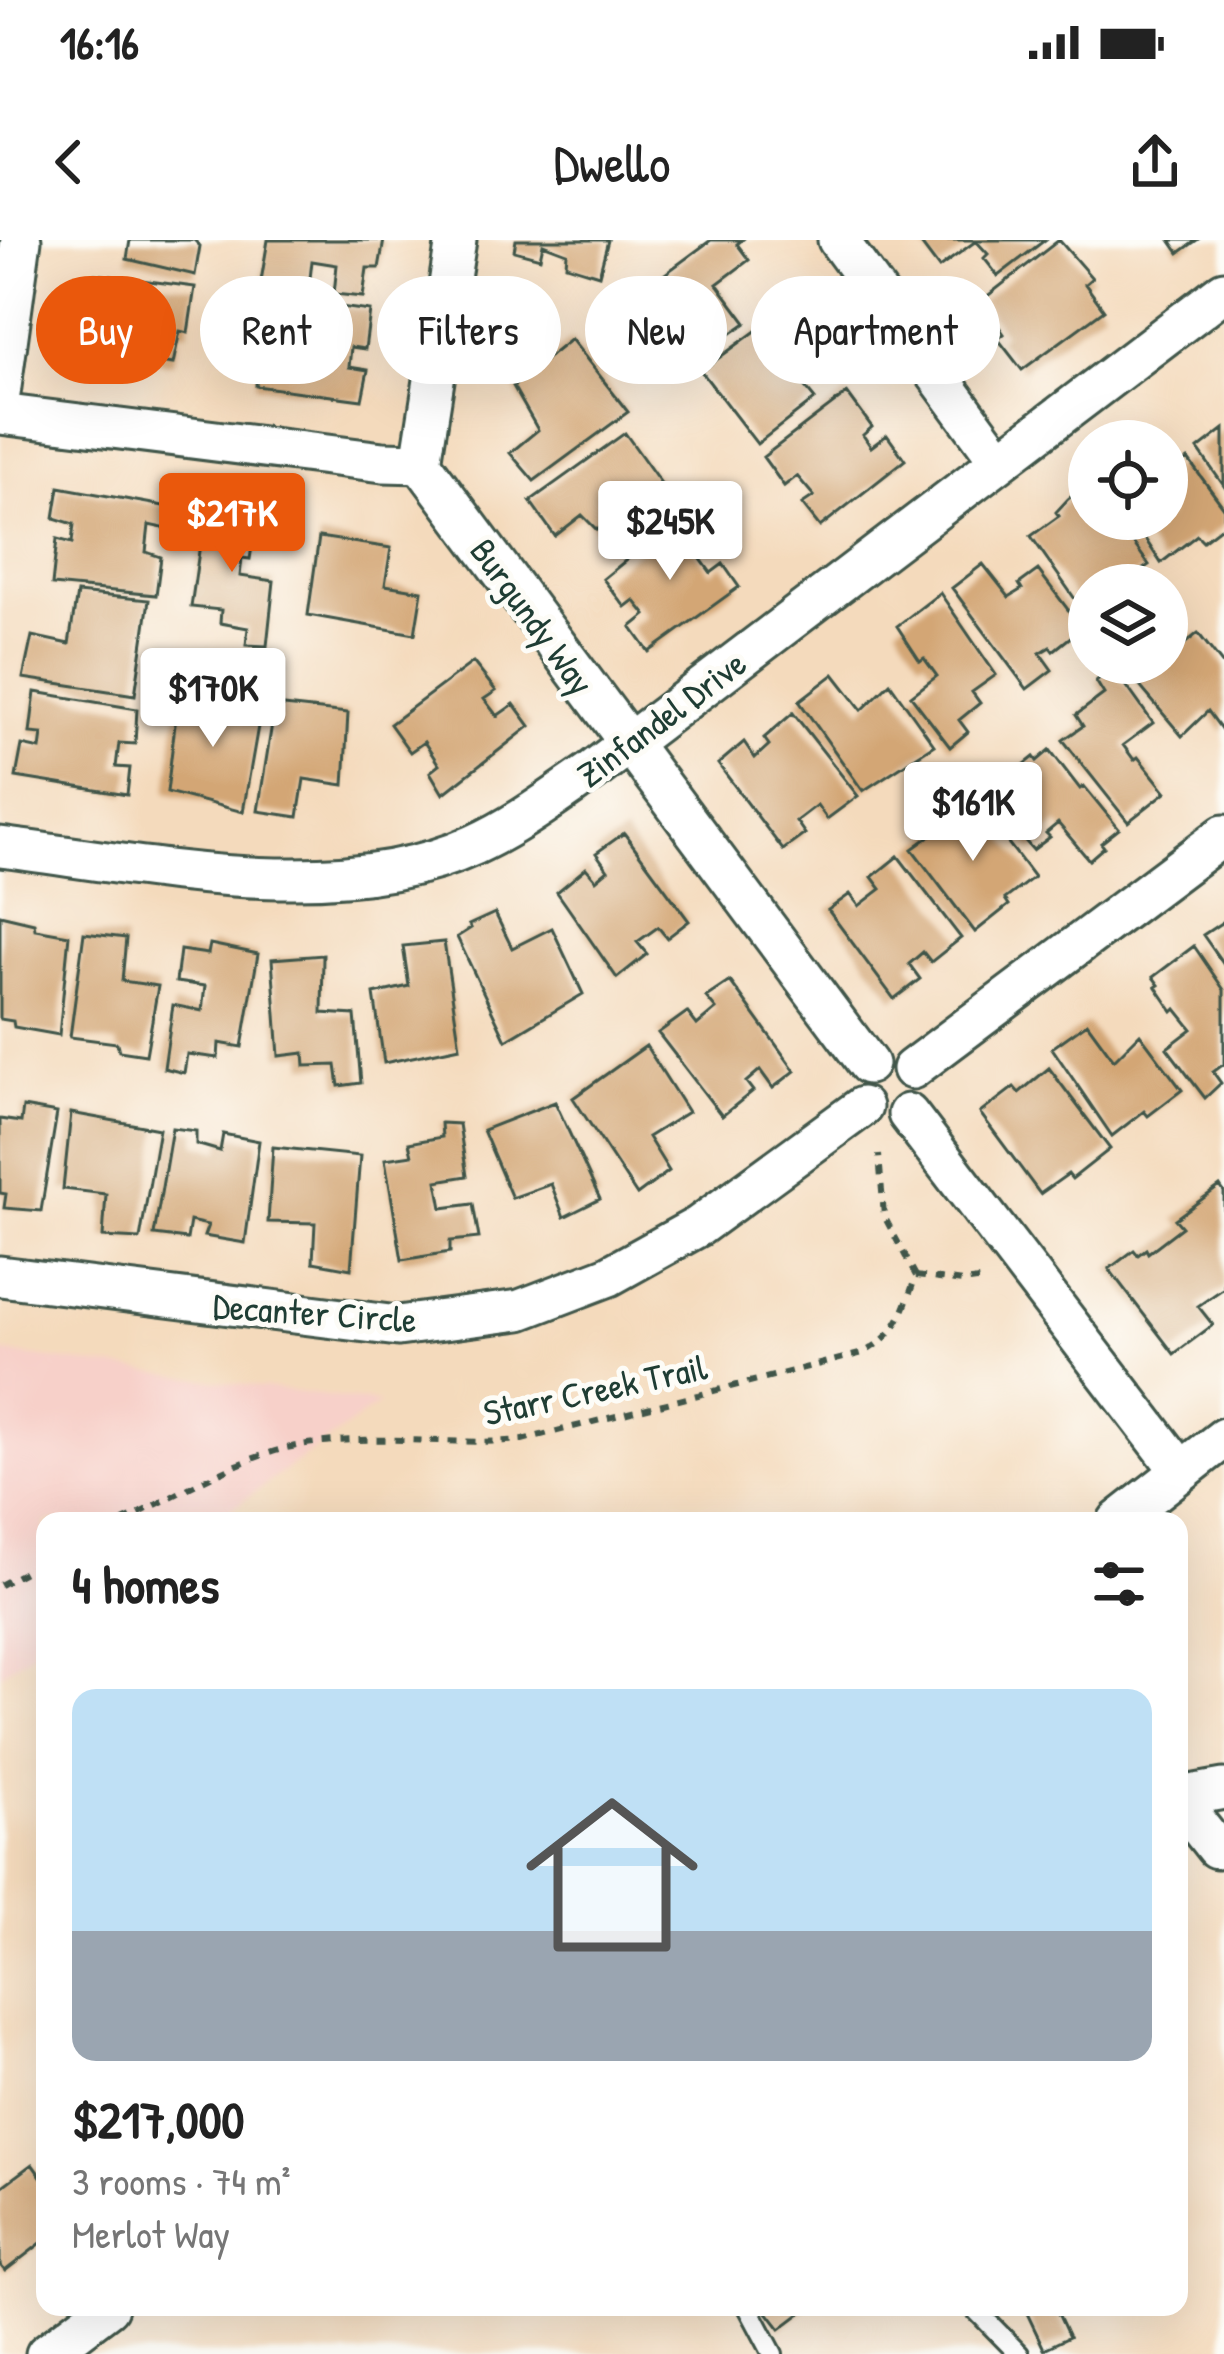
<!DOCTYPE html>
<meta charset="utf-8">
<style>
body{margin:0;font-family:"Patrick Hand",sans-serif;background:#f2f2f2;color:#222;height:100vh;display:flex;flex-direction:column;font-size:45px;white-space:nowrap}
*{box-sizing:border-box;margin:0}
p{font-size:39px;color:#767676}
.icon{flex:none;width:66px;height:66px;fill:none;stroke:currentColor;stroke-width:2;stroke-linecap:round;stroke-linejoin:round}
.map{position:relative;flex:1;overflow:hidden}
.drawer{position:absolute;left:36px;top:1272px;width:1152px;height:804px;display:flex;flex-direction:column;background:#fff;border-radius:24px;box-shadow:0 12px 48px #0002}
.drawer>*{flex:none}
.guide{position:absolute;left:36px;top:36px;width:1152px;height:108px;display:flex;gap:24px}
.tools{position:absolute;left:1068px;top:180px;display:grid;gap:24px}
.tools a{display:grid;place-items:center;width:120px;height:120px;border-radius:50%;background:#fff;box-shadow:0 12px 48px #0002;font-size:60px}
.price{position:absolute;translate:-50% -102px;padding:0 27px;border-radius:12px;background:#fff;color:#222;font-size:39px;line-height:78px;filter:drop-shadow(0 3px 6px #0008)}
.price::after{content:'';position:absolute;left:50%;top:72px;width:36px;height:27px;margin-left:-18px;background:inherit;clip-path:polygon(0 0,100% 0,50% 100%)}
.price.active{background:#ea580c;color:#fff}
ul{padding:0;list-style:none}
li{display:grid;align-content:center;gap:24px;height:636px;padding:0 36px}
li span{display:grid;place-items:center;height:372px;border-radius:24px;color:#555}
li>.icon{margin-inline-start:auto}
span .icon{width:216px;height:216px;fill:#fffc;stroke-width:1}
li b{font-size:51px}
h2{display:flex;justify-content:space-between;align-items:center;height:144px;padding:0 36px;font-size:51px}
.pill{padding:0 42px;border-radius:54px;background:#fff;box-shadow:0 12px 48px #0002;font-size:42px;line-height:108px}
.pill.active{background:#ea580c;color:#fff}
.status{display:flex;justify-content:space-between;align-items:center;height:84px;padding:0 60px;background:#fff;direction:ltr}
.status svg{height:33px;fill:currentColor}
header{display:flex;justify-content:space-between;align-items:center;height:156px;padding:0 36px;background:#fff;font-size:54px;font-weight:600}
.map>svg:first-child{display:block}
.built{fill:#f7d0c9}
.building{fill:#d3a675}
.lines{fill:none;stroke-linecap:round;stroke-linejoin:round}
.service-casing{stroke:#3f5548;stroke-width:24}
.minor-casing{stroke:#3f5548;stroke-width:45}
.path{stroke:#3f5548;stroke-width:6;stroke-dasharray:9 9;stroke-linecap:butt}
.service{stroke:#fff;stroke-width:18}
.minor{stroke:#fff;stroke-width:39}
.labels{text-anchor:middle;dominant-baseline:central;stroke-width:10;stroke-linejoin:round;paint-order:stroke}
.street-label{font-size:36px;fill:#1f3d34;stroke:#fdfcf7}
</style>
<div class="status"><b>16:16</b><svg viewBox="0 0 49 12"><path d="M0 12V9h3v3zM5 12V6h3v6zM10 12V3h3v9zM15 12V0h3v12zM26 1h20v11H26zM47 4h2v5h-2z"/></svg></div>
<header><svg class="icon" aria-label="back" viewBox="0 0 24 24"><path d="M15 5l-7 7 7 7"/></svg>Dwello<svg class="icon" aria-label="share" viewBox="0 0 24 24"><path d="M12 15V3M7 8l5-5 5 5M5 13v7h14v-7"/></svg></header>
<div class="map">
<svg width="1224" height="2114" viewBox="0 0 1224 2114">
<rect width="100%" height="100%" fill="#fdfcf7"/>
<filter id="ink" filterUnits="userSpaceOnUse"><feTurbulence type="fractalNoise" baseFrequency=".00833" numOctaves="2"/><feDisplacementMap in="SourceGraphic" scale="24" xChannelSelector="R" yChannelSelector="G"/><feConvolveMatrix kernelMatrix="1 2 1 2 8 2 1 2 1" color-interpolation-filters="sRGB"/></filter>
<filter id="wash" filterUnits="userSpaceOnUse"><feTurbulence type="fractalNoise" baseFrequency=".004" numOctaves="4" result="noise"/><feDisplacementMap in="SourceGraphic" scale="48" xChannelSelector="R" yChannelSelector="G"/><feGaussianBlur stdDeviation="2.7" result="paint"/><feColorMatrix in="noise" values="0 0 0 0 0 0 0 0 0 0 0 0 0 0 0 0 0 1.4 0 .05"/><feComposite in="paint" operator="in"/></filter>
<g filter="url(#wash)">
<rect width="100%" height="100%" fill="#f4dabc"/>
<path class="built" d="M0,1112L380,1163L214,1281H45V1402L0,1435Z"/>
<g id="blocks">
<path class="building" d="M130,0H194L200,6L195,35L127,19Z
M268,0H384L379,28H367L363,57L334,54L337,25L312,21L309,47L261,41Z
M516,0H608L599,35L566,25L567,13L543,4L540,18L514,11Z
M711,0H742L737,4L749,20L717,44L746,83L686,125L635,56Z
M918,0H1045L998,36L984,18L988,14L976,1L939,28Z
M1059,0L1092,38L1085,44L1104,70L1022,130L998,99L1004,94L981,61Z
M1170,0H1197L1179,13Z
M95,34L195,47L188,93L180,91L173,124L75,110Z
M266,57L370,71L365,109L351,107L349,127L368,130L362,160L256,146L257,119L272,120L277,96L261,95Z
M791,65L801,79L805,75L821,95L786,124L815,159L757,204L701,131Z
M571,99L628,172L534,241L510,213L538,190L513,146Z
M847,153L872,187L863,195L871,207L887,195L905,220L820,287L802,264L814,256L797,236L784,246L763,217Z
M1224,189V246L1198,209Z
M625,193L675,263L617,308L601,287L597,290L582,275L555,296L530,261Z
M1188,219L1224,268V285L1203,301L1197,295L1161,323L1132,279H1167V242L1174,236L1170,231Z
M1089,242V279H1116L1149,325L1121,345H1089V379L1031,296L1059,276L1056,272L1068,259Z
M59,247L169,267L167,289L149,285L146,312L161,317L156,355L52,345L57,299L72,303L74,284L54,278Z
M205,269L257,275L250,319L242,318L240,336L274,341L267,406L246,405L248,388L220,383L221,370L191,367Z
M685,272L706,302L695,311L711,333L723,324L739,347L649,412L631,387L646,375L634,360L625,367L603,339Z
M319,297L391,308L385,345L422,351L415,394L308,375Z
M983,324L1009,357L1022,349L1019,344L1038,330L1082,388L1053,411L1050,407L1040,413L1052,430L1027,449L952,348Z
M77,353L149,360L135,455L23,438L32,396L69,404Z
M940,353L996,435L972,452L980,463L959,480L968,492L950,507L911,456L937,436L924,418L920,421L897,386Z
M1198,393L1224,426V493L1208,471L1182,496L1133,438L1151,423H1167V418Z
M473,422L496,451L484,459L497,476L514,464L530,486L443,554L430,532L439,525L424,502L410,512L390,484Z
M1113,427L1153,483L1123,505L1134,520L1138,517L1166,552L1128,582L1063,500L1083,486L1076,475L1104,454L1096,441Z
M834,434L862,470L890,443L934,505L863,551L799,461Z
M179,451L226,457V464L261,469L243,572L167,552Z
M35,452L137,469L135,504L119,503L116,527L130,528L127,555L16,537L22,505L40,509L42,494L30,493Z
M275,465L348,473L344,545L304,539L298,577L258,571Z
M793,473L858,556L827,579L817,565L796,581L805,594L783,610L718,524L744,502L755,518L769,505L764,498Z
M1050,510L1080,549L1084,546L1119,589L1101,603L1104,607L1089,620L1058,583L1046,593L1050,597L1033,610L981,550L1005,532L1009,537L1034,517L1037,521Z
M973,557L1034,637L1005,659L1009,665L975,692L912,609L938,590L935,585Z
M624,593L689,681L667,698L658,687L637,702L647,714L617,738L557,652L586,628L596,640L608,630L596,613Z
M898,616L961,698L931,722L923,712L909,724L920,739L894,759L828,670L850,654L859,666L881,649L872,637Z
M495,673L512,708L552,688L583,754L506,800L457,697L471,688L469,685Z
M0,675L34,683L35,689L69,695L59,795L14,787L13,781L0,779Z
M1224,681V725L1203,695Z
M84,693L126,698L122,741L158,746L146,815L119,811L117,803L70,797Z
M444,702L460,807L384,823L374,754L409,746L403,706Z
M210,704L258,714L242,807L219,803L218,818L187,814L184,833L164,828L173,765L202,771L205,746L176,742L180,710L208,714Z
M1194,706L1224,750V824L1213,832L1221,843L1205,858L1167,808L1192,789L1176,769L1173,772L1156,747L1159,745L1153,737Z
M323,715L322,773L355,775L361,843L339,846L336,825L305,826L304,813L279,816L272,719Z
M730,741L795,831L773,848L760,830L746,842L753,851L722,876L658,793L687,772L697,785L716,769L706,757Z
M1087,783L1114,820L1140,794L1182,850L1148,876L1144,871L1112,896L1052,808Z
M646,806L688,872L648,897L669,931L637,955L573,858Z
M1049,828L1110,909L1072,939L1068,934L1040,954L980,873L1014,847L1019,853Z
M555,862L600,959L564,977L551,944L512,958L483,890Z
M23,867L57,873L41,971L4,968L6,954L0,953V879L21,882Z
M71,873L159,889L140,999L103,997L106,954L63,949Z
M441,883L459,884L467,936L437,941L442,968L473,964L479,998L450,1001V1012L402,1020L385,919L412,915L409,903L442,897Z
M172,888L196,891V904L220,911L223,894L259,901L245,1003L204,996L208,985L190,981L187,999L154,995Z
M273,907L360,916L351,1029L313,1022L315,983L268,982Z
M1220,946L1224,952V1048L1198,1066L1213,1085L1174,1114L1109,1029L1134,1010L1138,1015L1146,1009L1148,1013L1182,987L1175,979Z
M32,1924L45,1942V2000L5,2031L0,2025V1948Z
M763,2067H809L780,2089Z
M1024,2067H1055L1069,2097L1044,2109Z"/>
</g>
</g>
<g filter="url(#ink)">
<use href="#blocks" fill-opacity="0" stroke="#3f5548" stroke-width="3"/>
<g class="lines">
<g class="service-casing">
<path id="service" d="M748,2067L773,2114
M973,2067L1019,2114"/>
</g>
<g class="minor-casing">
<path id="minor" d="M456,0L421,223L868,824
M838,0L1000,221
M0,154L21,0
M0,174L383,222L421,223
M0,607C143,625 338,668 474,605C516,586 553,558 591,532L1224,51
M912,829L1224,595
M908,874L1181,1231
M0,1036L398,1086L520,1070L609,1036L699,986L862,867
M1118,1281L1224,1198
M1179,1557L1224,1549
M1179,1561L1216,1608
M46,2114L108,2067"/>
</g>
<path class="path" d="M916,1036L963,1042L985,1039
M123,1281C179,1255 239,1216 301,1205C373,1193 449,1206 522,1200L863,1113C900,1092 902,1074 916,1036L884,976L879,915
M0,1345L45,1321"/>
<use href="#service" class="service"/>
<use href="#minor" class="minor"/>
</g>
</g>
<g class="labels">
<g class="street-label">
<text transform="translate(533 376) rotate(54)">Burgundy Way</text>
<text transform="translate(661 478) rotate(-37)">Zinfandel Drive</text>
<text transform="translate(315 1072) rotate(4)">Decanter Circle</text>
<text transform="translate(595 1149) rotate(-12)">Starr Creek Trail</text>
</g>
</g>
</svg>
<div class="tools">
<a><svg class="icon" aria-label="locate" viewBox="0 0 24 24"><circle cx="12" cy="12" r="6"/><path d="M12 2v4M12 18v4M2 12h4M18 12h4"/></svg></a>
<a><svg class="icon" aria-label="layers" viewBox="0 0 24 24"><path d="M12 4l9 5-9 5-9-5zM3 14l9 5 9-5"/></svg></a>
</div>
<b class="price active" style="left:232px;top:335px">$217K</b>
<b class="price" style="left:670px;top:343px">$245K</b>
<b class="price" style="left:213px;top:510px">$170K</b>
<b class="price" style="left:973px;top:624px">$161K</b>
<div class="guide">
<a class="pill active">Buy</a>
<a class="pill">Rent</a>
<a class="pill">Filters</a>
<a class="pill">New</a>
<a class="pill">Apartment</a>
</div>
<section class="drawer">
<h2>4 homes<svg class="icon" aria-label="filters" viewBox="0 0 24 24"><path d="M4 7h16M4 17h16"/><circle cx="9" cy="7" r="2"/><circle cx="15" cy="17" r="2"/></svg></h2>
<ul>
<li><span style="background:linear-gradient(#bfe0f5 65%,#9aa5b1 0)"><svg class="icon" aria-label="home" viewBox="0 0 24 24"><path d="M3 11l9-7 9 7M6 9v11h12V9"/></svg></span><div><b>$217,000</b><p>3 rooms · 74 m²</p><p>Merlot Way</p></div></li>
</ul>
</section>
</div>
